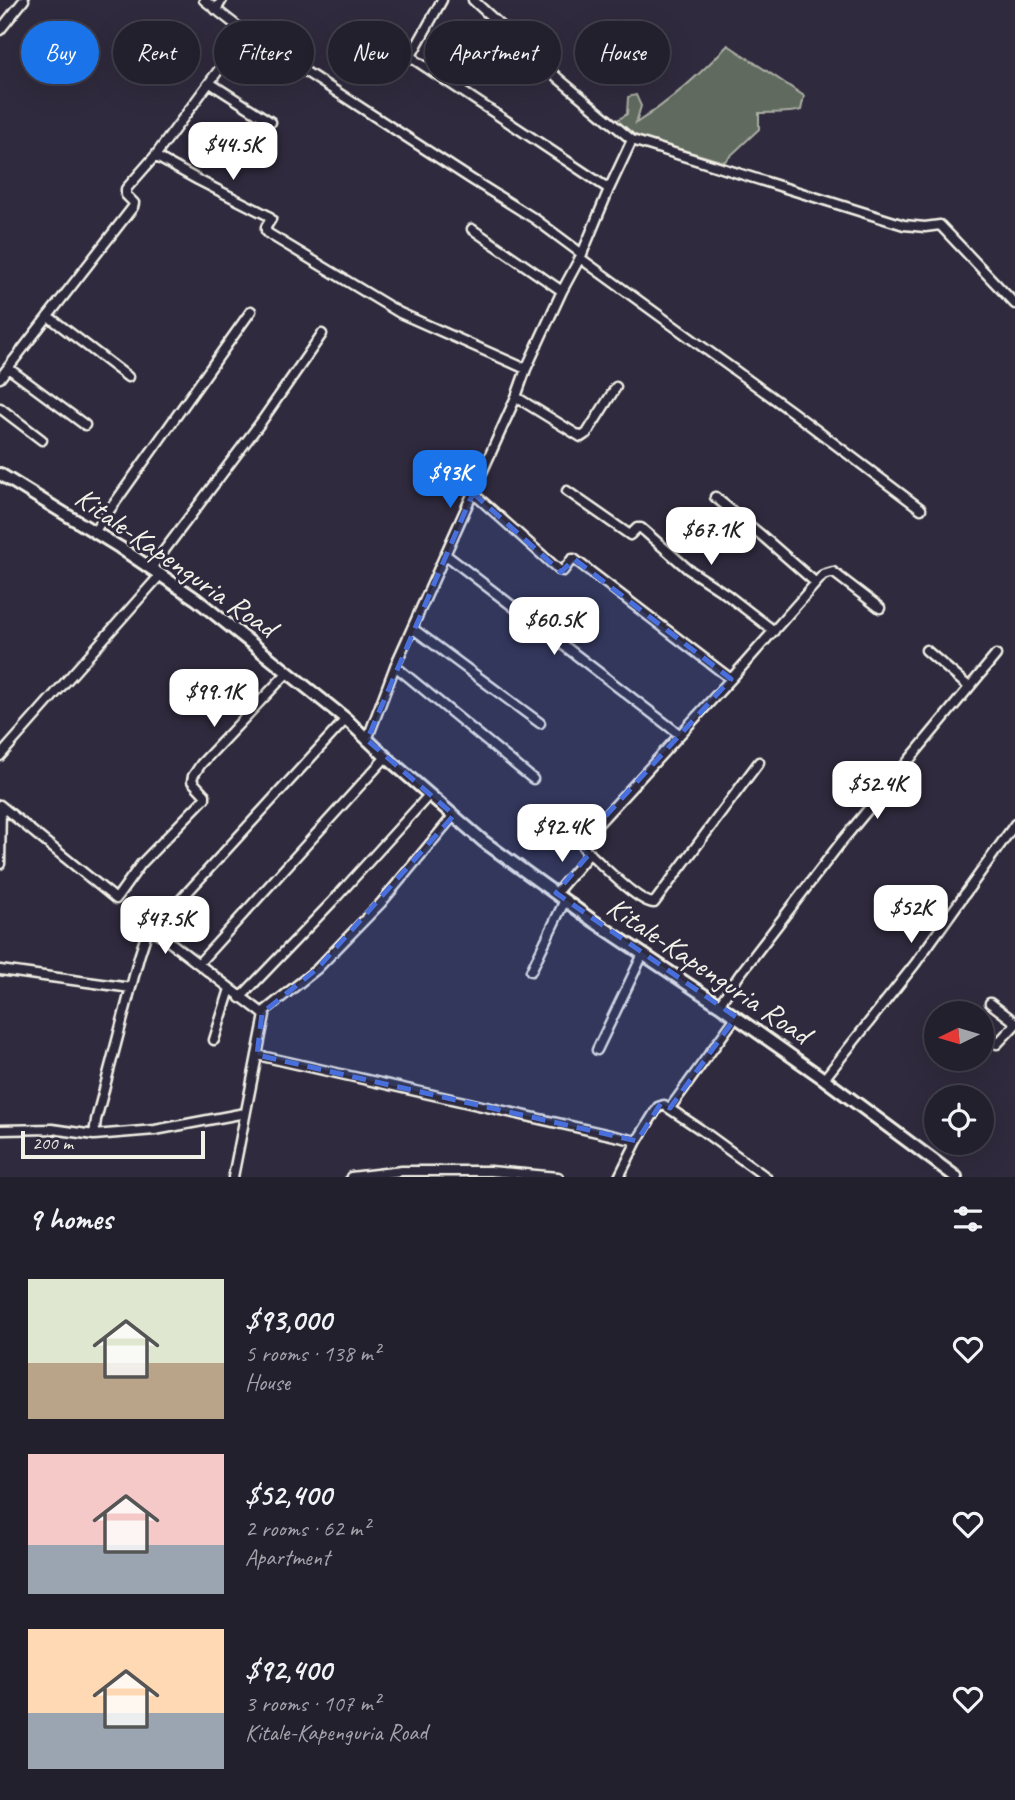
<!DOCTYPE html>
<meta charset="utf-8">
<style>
body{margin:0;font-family:Caveat,sans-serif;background:#2b2836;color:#f1f3f6;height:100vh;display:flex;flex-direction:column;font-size:26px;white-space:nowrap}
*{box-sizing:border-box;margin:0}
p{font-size:23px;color:#a3a3aa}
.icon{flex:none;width:38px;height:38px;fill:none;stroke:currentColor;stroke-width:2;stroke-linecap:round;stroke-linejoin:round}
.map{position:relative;height:1177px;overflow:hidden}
.side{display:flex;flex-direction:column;background:#23202e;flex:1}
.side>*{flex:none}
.guide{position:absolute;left:21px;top:21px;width:973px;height:63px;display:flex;gap:14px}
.needle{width:46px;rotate:265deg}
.buttons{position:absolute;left:924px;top:1001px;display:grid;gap:14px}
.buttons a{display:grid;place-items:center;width:70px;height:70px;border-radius:50%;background:#23202e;box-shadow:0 7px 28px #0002,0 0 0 2px #403e4a;font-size:35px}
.scale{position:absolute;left:21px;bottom:18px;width:184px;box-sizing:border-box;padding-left:7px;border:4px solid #f4f1e8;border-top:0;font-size:19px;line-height:24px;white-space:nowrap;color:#f4f1e8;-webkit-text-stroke:5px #2f2a3d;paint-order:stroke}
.price{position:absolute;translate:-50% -60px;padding:0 16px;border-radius:14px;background:#fff;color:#222;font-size:23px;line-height:46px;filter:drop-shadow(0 2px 4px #0008)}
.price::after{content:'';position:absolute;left:50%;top:42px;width:21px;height:16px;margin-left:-10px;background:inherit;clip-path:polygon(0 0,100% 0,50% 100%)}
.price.selected{background:#1a73e8;color:#fff}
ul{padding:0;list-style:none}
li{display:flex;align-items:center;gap:21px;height:175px;padding:0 28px}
li span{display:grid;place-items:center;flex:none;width:196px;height:140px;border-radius:0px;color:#555}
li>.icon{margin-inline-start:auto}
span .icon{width:84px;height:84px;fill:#fffc;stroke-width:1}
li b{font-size:30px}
h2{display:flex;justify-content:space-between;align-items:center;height:84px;padding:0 28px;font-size:30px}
.chip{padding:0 24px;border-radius:32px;background:#23202e;box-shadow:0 7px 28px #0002,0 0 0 2px #403e4a;font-size:24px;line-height:63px}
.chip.selected{background:#1a73e8;color:#fff}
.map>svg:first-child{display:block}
.green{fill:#606a5e;stroke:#aaaea3;stroke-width:2}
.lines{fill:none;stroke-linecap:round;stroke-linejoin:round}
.minor-casing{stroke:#f4f1e8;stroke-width:13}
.highway-casing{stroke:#f4f1e8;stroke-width:16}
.minor{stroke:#2f2a3d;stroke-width:8}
.highway{stroke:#2f2a3d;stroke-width:10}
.marked{fill:#486fdb;fill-opacity:0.2;stroke:#486fdb;stroke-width:5;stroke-dasharray:14 9;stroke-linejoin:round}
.labels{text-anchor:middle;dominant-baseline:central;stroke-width:6;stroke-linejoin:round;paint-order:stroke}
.street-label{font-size:30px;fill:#f4f1e8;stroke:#2f2a3d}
</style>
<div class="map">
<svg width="1015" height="1177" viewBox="0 0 1015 1177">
<rect width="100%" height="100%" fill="#2f2a3d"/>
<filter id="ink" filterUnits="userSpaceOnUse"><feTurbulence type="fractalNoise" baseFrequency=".0143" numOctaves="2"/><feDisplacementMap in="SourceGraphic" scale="14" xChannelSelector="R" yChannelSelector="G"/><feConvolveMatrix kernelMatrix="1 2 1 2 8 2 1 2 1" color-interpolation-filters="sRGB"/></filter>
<g filter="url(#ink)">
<path class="green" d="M728,45L804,96L801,110C787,114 773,112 759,113V129L724,162L632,135L616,121L627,114L628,97L636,95L641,106L636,123C672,100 699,75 728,45Z"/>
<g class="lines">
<g class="minor-casing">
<path id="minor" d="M204,0L246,33L471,179L535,219L582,254
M442,0L412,54L415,60L609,189
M473,0L559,79L632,140L904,225L925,227L940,225L1015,304
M216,10L222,0
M0,30L24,0
M210,83L271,122
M155,156L198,180L267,215L271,219L266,227V231L269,234L400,313L526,369
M472,229L562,291
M580,258L791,411L921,509
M48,316L128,377
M8,368L85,425
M0,378L133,207L134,203L126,195V189L155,156L246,33
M516,397L581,437L587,433L616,387
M0,408L42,440
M567,491L630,535L637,528H641L688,569L726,594L774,631
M473,493L559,570L563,571L572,559H574L731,679
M715,497L760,534L816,583
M94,532L251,311
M446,555L679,734
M151,568L261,422L322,334
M412,628L540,723
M926,650L969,687
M395,666L533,779
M367,740L395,666L516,397L526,369L562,291L582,254L609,189L632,140
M0,756L161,574
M759,762L654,903C638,903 597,860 584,848V841L587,836L731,679L823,575L833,572L880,608
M0,805L116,899L141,864L205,798V795L192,781L193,776L201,764L288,672
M0,864L1,806
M556,893L590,853
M153,930L346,719
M199,963L386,757
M0,970L131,988
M531,971L565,900
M240,998L332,902L429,795
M990,1003L1015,1022
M719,1005L740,974L842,841L996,655
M262,1013L317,969L381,903L454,815
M214,1040L230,989
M997,1044L1015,1025
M597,1050L643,954
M257,1055L637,1141
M824,1079L915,964L1015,824
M670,1108L736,1017
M0,1130L52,1129L94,1135L96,1120L139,957L149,926L265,1015L233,1177
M94,1135L155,1130L245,1113
M351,1177L402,1171H490L558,1177
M619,1177L637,1141L658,1107L664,1105L700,1129L766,1177"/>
</g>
<g class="highway-casing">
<path id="highway" d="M0,474L119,547L196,599L346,719L386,757L483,841L592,920L719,1005L824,1079L956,1177"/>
</g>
<use href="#minor" class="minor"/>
<use href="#highway" class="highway"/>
</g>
</g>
<path class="marked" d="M473,493L561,572L574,559L731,679L580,844L590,853L556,893L736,1017L670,1108L661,1103L637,1141L257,1055L262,1013L317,969L454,815L367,740Z"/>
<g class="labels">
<g class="street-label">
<text transform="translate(176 562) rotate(35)">Kitale-Kapenguria Road</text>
<text transform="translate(709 970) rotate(34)">Kitale-Kapenguria Road</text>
</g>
</g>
</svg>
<div class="buttons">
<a><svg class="needle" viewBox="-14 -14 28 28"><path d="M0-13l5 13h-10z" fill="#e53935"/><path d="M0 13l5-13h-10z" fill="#a3a3aa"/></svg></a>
<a><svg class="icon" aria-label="locate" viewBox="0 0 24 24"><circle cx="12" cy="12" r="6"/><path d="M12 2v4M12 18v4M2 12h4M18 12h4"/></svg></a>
</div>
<div class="scale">200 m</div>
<b class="price" style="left:233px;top:182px">$44.5K</b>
<b class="price selected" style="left:450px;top:510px">$93K</b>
<b class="price" style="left:711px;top:567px">$67.1K</b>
<b class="price" style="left:554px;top:657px">$60.5K</b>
<b class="price" style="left:214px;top:729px">$99.1K</b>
<b class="price" style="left:877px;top:821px">$52.4K</b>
<b class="price" style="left:562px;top:864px">$92.4K</b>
<b class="price" style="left:911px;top:945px">$52K</b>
<b class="price" style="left:165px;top:956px">$47.5K</b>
<div class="guide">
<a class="chip selected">Buy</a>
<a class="chip">Rent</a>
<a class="chip">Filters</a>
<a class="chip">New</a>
<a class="chip">Apartment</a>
<a class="chip">House</a>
</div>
</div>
<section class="side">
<h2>9 homes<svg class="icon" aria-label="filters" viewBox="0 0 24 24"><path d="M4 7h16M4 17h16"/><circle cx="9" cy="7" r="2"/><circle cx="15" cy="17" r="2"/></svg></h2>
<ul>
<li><span style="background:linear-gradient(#dfe7d0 60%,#b9a48a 0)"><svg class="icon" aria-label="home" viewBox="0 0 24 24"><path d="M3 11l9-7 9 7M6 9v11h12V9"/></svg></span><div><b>$93,000</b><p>5 rooms · 138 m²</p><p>House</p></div><svg class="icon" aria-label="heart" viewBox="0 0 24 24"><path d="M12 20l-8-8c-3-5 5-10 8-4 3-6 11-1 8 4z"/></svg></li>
<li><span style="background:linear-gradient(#f6c9c9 65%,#9aa5b1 0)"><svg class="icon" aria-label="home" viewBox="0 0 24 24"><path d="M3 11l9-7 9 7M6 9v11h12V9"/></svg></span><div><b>$52,400</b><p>2 rooms · 62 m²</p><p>Apartment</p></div><svg class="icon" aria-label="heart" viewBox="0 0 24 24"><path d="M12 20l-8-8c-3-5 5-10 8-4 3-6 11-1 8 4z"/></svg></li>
<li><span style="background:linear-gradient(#ffd9b3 60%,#9aa5b1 0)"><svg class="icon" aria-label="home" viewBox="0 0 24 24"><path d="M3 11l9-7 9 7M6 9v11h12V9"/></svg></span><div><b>$92,400</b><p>3 rooms · 107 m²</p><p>Kitale-Kapenguria Road</p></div><svg class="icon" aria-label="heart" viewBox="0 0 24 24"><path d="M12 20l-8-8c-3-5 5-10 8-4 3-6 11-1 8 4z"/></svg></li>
</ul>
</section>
